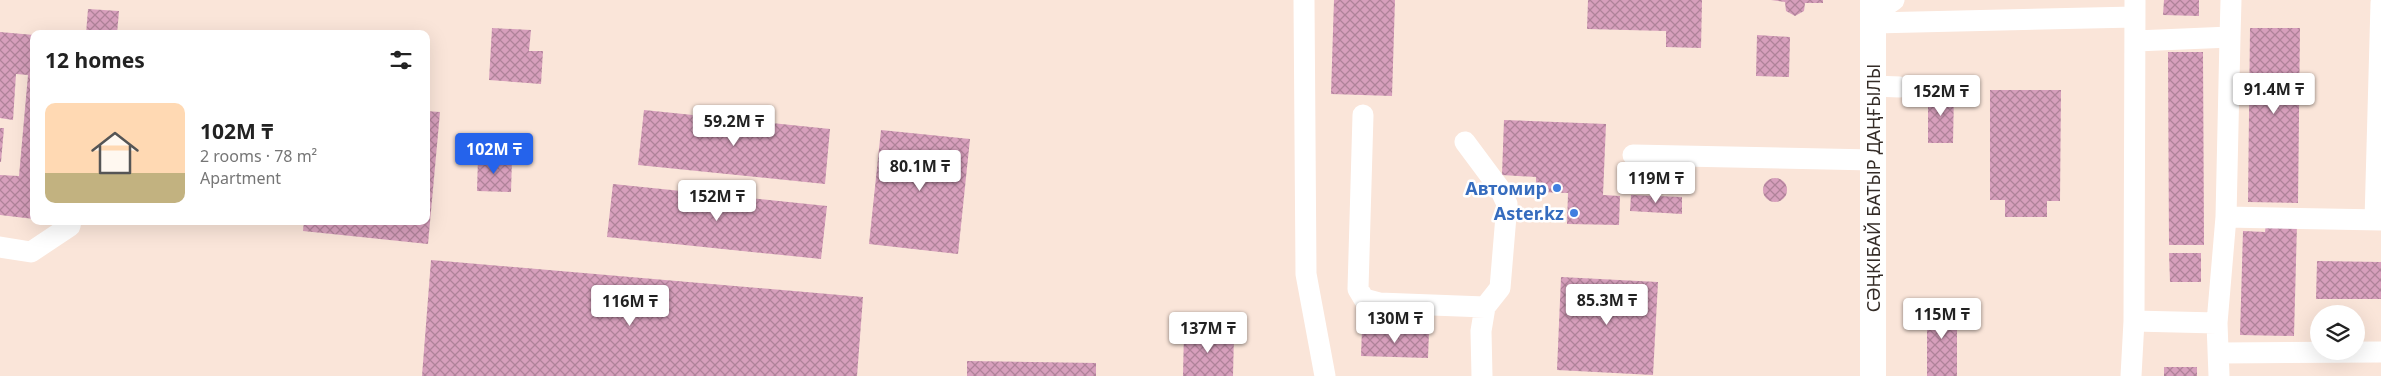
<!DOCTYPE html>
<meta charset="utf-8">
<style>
body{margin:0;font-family:"Noto Sans",sans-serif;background:#f6f6f6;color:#222;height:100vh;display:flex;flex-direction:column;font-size:19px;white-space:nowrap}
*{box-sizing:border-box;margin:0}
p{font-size:16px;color:#767676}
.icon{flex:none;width:28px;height:28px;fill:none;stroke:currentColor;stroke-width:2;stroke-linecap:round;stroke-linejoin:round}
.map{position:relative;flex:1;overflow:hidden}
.drawer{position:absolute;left:30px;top:30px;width:400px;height:195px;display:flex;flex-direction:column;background:#fff;border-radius:10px;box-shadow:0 5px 20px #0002}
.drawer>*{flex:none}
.buttons{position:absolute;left:2310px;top:305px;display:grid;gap:10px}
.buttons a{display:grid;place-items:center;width:55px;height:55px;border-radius:50%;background:#fff;box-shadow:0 5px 20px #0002;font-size:25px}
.price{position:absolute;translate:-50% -42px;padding:0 11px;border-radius:5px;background:#fff;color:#222;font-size:16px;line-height:32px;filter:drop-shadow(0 1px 2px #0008)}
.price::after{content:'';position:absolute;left:50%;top:30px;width:15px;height:11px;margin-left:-8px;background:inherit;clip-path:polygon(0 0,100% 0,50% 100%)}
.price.active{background:#2563eb;color:#fff}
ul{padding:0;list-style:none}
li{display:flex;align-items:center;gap:15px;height:125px;padding:0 15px}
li+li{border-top:1px solid #e0e0e0}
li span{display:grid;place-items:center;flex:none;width:140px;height:100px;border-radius:10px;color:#555}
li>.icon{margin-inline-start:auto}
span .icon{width:60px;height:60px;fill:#fffc;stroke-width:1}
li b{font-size:21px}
h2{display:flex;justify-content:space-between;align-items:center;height:60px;padding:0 15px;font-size:21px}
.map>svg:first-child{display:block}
.building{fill:url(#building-cross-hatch)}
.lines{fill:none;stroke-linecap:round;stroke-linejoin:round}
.minor{stroke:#fff;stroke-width:21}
.major{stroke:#fff;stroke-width:26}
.shop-dot{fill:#3f7fe0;stroke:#fff;stroke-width:2}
.labels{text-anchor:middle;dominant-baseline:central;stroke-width:5;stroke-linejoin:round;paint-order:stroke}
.shop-label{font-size:18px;font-weight:bold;fill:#366cbe;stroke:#fff;text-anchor:end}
.street-label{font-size:18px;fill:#342c27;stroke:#fff}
</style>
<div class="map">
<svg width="2381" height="376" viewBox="0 0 2381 376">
<defs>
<pattern id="building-cross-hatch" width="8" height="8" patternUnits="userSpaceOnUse" patternTransform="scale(1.25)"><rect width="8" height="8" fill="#d79fbc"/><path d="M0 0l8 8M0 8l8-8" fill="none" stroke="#af8299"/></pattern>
</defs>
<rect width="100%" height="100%" fill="#fae5d9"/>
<path class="building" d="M1334,0H1395L1392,96L1331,94Z
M1588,0H1702L1701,48L1666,47V31L1587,29Z
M1771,0H1823V3H1805L1804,11L1795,16L1786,11L1785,2Z
M2164,0H2199V16L2163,15Z
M88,9L119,11L117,34H86Z
M492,28L531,30L529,51H543L541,84L489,80Z
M2250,28H2300L2298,203L2248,202Z
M0,32L34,35V219L0,215V175L19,176L28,75L16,74L13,120L0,118Z
M1757,35L1790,37L1789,77L1756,76Z
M2168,52H2203L2204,245H2169Z
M1990,90H2061L2060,201H2047V217H2005V200H1990Z
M1928,91L1954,92L1953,143H1928Z
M644,110L830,129L825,184L638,165Z
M426,111L440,112L428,244L303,231L304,221H426Z
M1504,120L1606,124L1603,195L1620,196L1619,225L1567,224L1568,193L1536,192V177L1502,175Z
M0,128H4L1,162H0Z
M881,130L970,139L958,254L869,244Z
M478,157L512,158L511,192L477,191Z
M1763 190a12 12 0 1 1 24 0a12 12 0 1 1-24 0Z
M613,184L827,206L821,259L607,237Z
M1631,195L1682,197V214L1630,211Z
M2266,223L2297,224L2294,336L2240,335L2243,231L2265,232Z
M2169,253H2201V282H2170Z
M431,260L863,297L857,376H422Z
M2317,261L2381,262V299H2316Z
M1561,277L1658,282L1653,375L1557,370Z
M1927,304H1957V376H1927Z
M1362,329L1429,331L1428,358L1361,356Z
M1184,331L1234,333L1233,376H1183Z
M967,361L1096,363V376H967Z
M2164,367H2197V376H2164Z"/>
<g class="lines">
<path class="minor" d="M1304,0L1306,274L1325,376
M1874,14L1894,0
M1874,23L2135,17
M2136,41L2230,37L2231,0
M1873,86L1900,87
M1363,115L1358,289L1364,299L1379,303L1485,307L1481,331L1482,376
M1465,142L1500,189L1507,204L1500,288L1485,307
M1633,155L1873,160
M2226,217L2381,220
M2375,220L2381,3
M0,247L31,252L70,226L71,221
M2134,321L2217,323
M2220,353L2381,352
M2131,376L2134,321L2135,0
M2219,376L2217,323L2226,217L2230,37"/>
<path class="major" d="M1873,376V0"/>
</g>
<g class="shop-dot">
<circle cx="1557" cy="188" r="5"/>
<circle cx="1574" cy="213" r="5"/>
</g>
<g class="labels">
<g class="shop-label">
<text x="1547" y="188">Автомир</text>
<text x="1564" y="213">Aster.kz</text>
</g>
<g class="street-label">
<text transform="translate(1873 188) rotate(-90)">СӘҢКІБАЙ БАТЫР ДАҢҒЫЛЫ</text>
</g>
</g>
</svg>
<div class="buttons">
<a><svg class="icon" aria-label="layers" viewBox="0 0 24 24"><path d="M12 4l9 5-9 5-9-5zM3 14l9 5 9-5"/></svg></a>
</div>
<b class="price" style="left:2274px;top:115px">91.4M ₸</b>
<b class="price" style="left:1941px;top:117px">152M ₸</b>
<b class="price" style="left:734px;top:147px">59.2M ₸</b>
<b class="price active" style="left:494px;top:175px">102M ₸</b>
<b class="price" style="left:920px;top:192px">80.1M ₸</b>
<b class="price" style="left:1656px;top:204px">119M ₸</b>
<b class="price" style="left:717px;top:222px">152M ₸</b>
<b class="price" style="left:1607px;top:326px">85.3M ₸</b>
<b class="price" style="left:630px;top:327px">116M ₸</b>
<b class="price" style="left:1942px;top:340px">115M ₸</b>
<b class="price" style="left:1395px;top:344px">130M ₸</b>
<b class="price" style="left:1208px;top:354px">137M ₸</b>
<section class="drawer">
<h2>12 homes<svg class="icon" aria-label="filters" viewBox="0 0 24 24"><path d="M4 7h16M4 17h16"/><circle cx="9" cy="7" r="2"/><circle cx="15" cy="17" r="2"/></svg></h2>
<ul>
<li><span style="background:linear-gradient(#ffd9b3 70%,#c2b280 0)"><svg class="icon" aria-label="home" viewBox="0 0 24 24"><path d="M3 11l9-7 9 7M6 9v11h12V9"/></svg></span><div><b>102M ₸</b><p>2 rooms · 78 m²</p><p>Apartment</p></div></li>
</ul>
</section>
</div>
